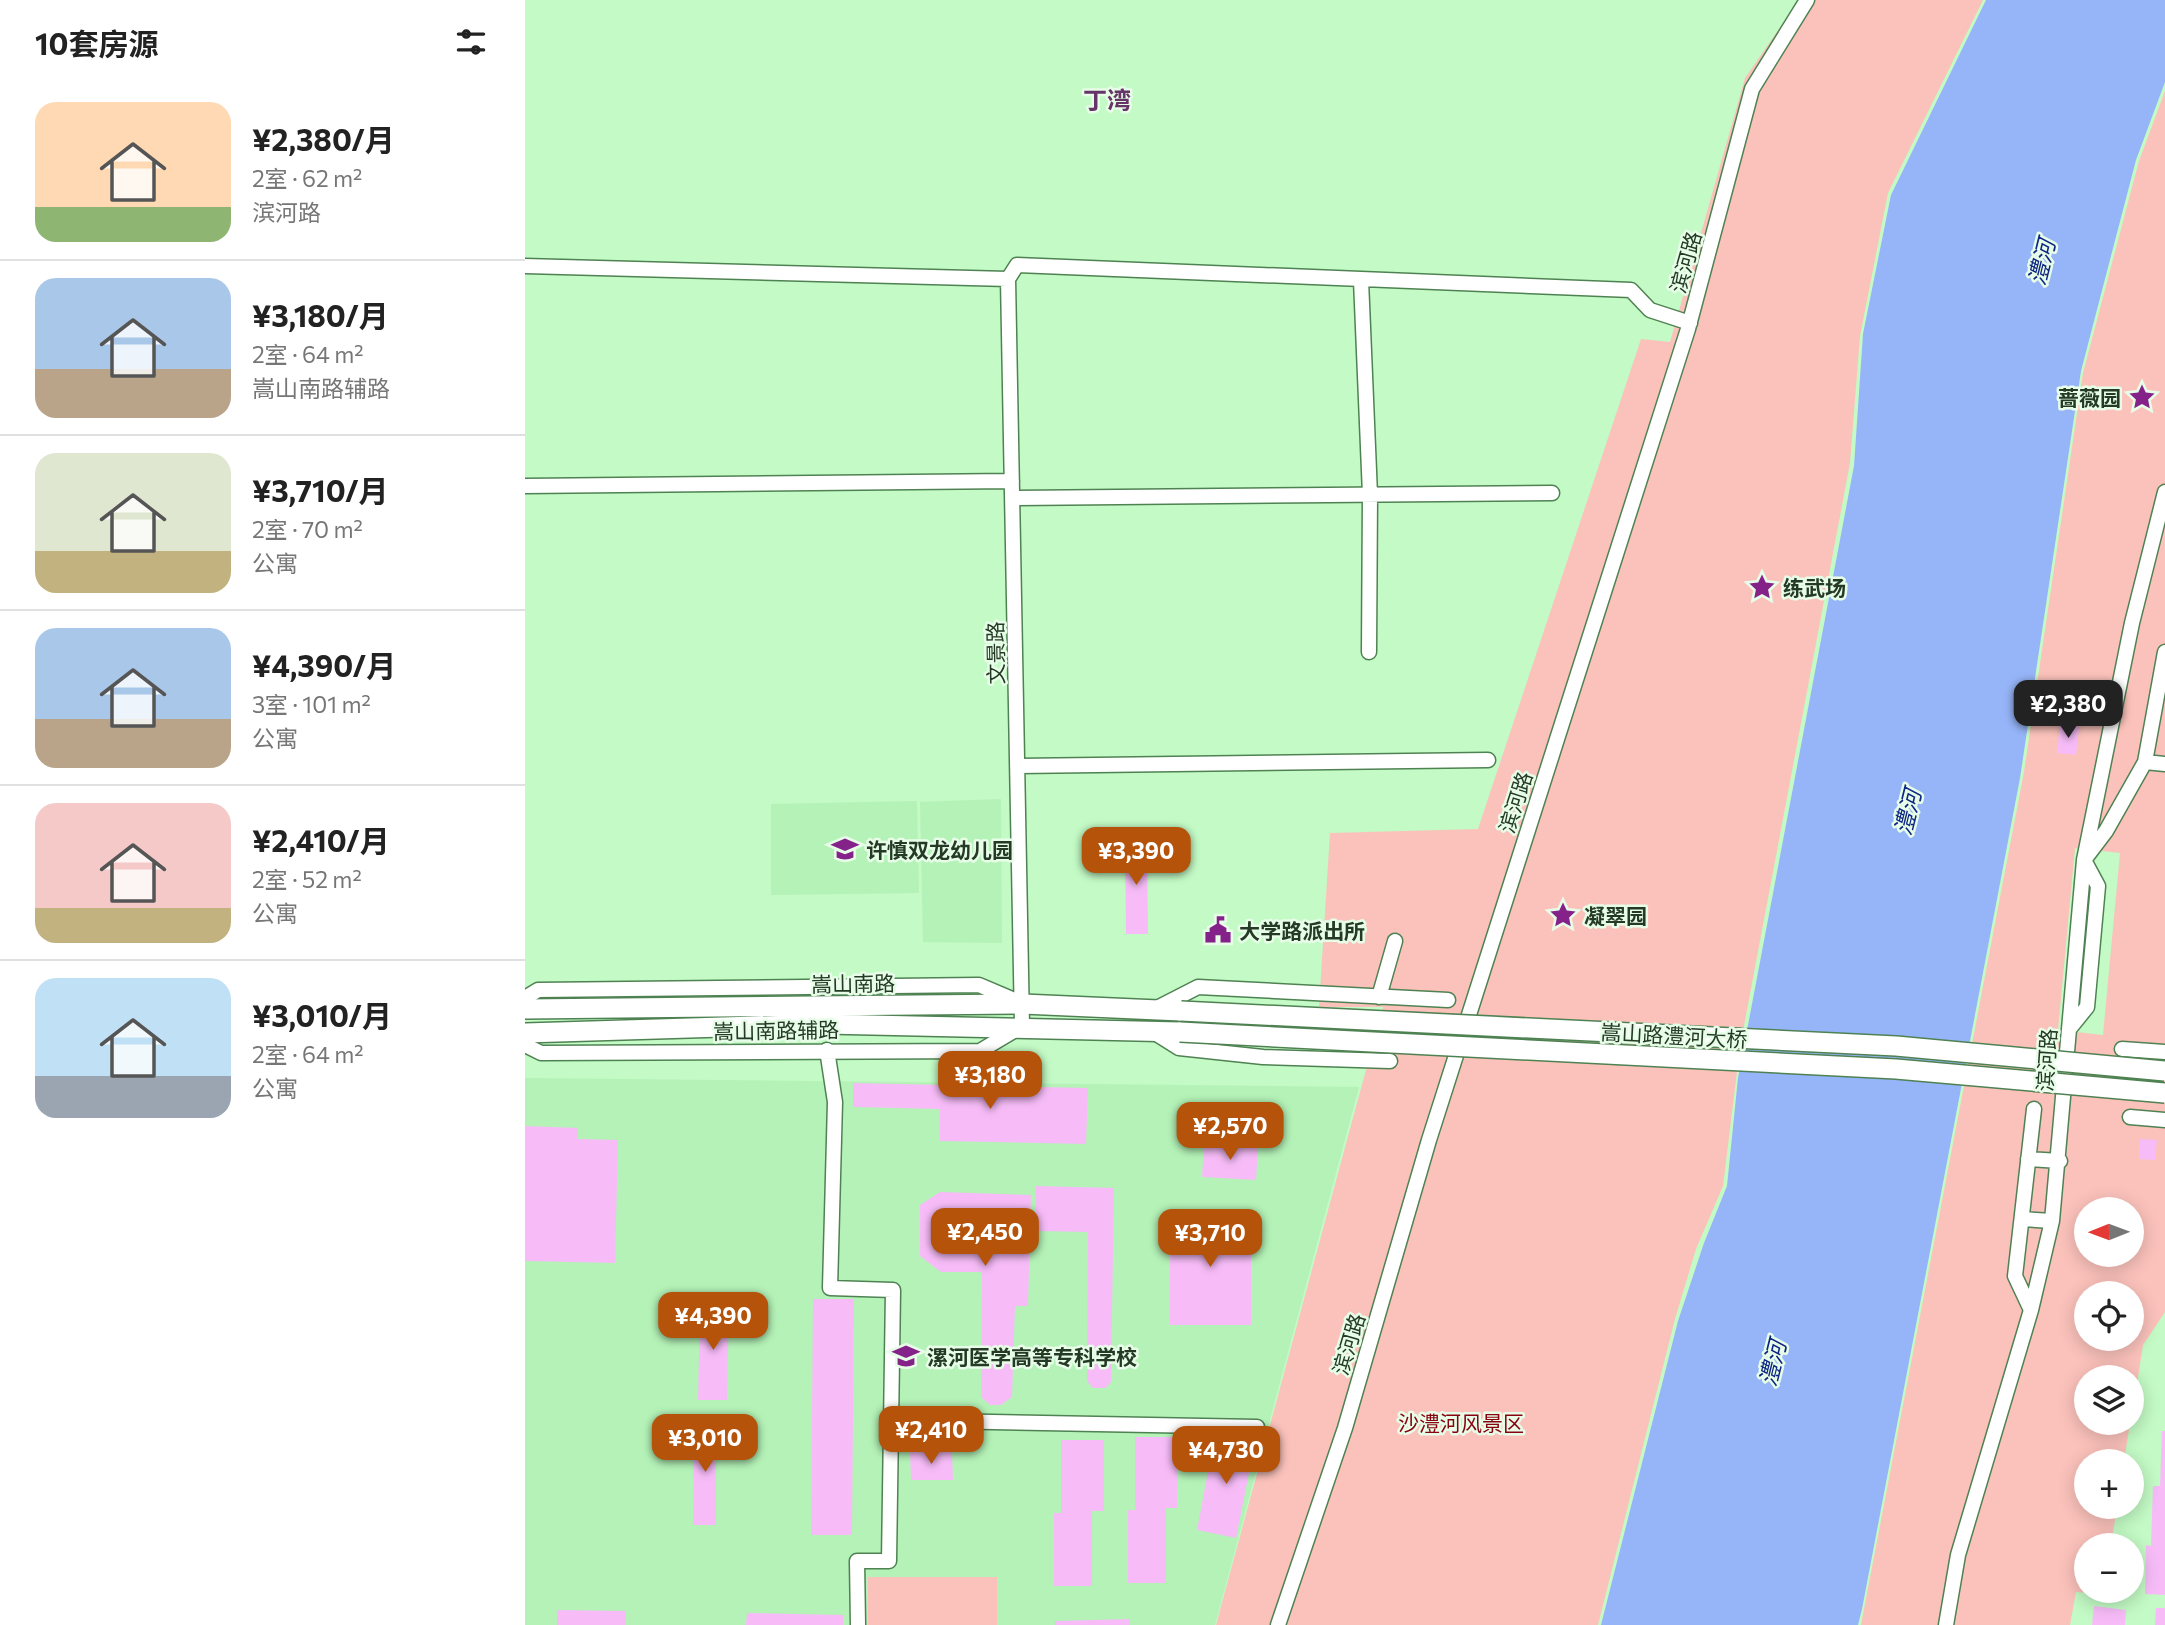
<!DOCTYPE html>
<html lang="zh">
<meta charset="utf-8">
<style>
body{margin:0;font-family:Commissioner,"Noto Sans SC",sans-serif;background:#f2f2f2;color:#222;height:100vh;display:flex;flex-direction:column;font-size:26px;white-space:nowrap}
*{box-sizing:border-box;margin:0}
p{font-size:23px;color:#767676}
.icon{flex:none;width:38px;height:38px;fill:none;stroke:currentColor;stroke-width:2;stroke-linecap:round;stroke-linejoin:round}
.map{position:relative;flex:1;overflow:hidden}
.panel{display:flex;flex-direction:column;background:#fff;width:525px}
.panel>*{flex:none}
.needle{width:46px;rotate:269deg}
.controls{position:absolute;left:1549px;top:1197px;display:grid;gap:14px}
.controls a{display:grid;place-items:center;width:70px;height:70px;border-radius:50%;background:#fff;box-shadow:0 4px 18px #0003;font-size:35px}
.price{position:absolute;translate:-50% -60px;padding:0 16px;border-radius:14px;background:#b45309;color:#fff;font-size:23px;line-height:46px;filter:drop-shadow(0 2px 4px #0008)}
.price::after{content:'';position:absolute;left:50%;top:42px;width:21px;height:16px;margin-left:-10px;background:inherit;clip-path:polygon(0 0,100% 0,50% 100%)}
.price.current{background:#222;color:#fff}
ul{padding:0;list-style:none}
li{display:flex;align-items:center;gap:21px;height:175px;padding:0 35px}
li+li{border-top:2px solid #e0e0e0}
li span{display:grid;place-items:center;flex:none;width:196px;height:140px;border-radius:21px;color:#555}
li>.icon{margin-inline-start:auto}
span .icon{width:84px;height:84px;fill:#fffc;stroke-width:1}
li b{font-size:30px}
h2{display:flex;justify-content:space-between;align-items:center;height:84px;padding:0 35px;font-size:30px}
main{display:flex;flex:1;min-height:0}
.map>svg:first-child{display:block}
.built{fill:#b4f2b7}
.green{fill:#fbc2bb;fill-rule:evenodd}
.water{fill:#96b4f8}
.building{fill:#f7bcf8}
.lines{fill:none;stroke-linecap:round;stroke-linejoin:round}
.street-casing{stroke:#4f8252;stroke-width:17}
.secondary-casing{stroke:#4f8252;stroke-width:22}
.street{stroke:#fff;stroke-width:14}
.secondary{stroke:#fff;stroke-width:19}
.secondary-bridge-casing{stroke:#4f8252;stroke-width:22;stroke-linecap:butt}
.secondary-bridge{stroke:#fff;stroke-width:19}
.labels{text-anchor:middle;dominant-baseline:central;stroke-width:5;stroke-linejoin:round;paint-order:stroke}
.street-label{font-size:21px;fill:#243a25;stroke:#e7fde8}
.poi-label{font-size:21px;font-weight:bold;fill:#243a25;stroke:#e7fde8;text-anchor:start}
.park-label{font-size:21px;fill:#87010f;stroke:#e7fde8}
.water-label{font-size:23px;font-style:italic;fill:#0d2583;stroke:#e7fde8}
.quarter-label{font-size:24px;font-weight:bold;fill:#653567;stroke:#e7fde8}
</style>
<main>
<section class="panel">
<h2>10套房源<svg class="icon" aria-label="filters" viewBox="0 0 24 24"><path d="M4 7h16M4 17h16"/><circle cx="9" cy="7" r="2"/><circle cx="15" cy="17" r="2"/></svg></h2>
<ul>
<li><span style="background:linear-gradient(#ffd9b3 75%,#8fb573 0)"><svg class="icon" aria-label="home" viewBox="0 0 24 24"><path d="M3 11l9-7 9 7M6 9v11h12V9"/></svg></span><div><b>¥2,380/月</b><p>2室 · 62 m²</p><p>滨河路</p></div></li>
<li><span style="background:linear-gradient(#a9c7e8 65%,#b9a48a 0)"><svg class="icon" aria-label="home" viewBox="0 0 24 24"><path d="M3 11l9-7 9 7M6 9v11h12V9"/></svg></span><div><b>¥3,180/月</b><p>2室 · 64 m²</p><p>嵩山南路辅路</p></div></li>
<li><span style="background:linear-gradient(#dfe7d0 70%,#c2b280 0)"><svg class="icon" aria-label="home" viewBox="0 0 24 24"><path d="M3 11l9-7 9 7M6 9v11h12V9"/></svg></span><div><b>¥3,710/月</b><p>2室 · 70 m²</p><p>公寓</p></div></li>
<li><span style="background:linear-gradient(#a9c7e8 65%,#b9a48a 0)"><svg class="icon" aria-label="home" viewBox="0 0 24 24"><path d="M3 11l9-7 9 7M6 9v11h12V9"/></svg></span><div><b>¥4,390/月</b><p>3室 · 101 m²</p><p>公寓</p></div></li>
<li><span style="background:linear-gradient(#f6c9c9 75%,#c2b280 0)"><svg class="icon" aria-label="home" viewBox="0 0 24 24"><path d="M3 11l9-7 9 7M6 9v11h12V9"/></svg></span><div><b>¥2,410/月</b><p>2室 · 52 m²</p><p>公寓</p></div></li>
<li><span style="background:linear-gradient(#bfe0f5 70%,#9aa5b1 0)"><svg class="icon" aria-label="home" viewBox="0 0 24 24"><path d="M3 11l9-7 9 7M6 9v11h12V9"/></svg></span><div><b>¥3,010/月</b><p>2室 · 64 m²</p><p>公寓</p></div></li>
</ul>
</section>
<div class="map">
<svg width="1640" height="1625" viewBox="0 0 1640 1625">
<rect width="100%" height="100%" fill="#c3fac5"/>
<path class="built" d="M476,799L477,943L398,942L395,802Z
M392,801L394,893L246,895V804Z
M0,1078L834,1087L690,1625H0Z"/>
<path class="green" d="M1274,0H1458L1363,193L1335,336L1325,463L1215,1047L1198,1186L1171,1249L1150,1319L1073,1625H691L858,1007H794L805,833L953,829L1116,339L1145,342L1220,78Z
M1640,91V1312L1618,1345L1607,1416L1606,1377H1561V1423H1605L1599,1461H1561V1507H1592L1586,1545H1561V1591H1578V1594L1551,1592L1545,1625H1336L1499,772L1558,373L1614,161ZM1550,848L1595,853L1578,1035L1533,1030ZM1561,1209H1606V1255H1561ZM1561,1293H1606V1339H1561Z
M343,1577H472V1625H343Z"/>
<path class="water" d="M1461,0H1640V82L1611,160L1556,371L1495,778L1337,1609L1333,1625H1076L1153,1321L1179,1243L1202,1186L1213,1078L1329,466L1338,334L1366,195Z"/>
<path class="building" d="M1535,724L1554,727L1551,755L1532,753Z
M600,840H622L623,934H601Z
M328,1083L563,1088L561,1144L415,1141V1109L328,1107Z
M0,1126L53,1128V1139L93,1140L90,1263L0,1261Z
M1615,1139L1632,1140L1630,1160L1614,1159Z
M679,1145L733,1148L731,1180L677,1177Z
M511,1186L589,1188L586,1382L581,1388H568L562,1381L563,1232L510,1231Z
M415,1192L506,1195L503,1306H490L487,1397L476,1405H465L456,1397L457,1272H416L395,1256V1205Z
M645,1214H726V1325H645Z
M288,1299H329L327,1535H286Z
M175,1304H204L202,1400H173Z
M169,1422H191V1525H168Z
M1637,1431H1640V1595L1620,1594L1621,1545L1626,1546L1628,1486H1635Z
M690,1435L730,1443L711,1538L672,1530Z
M610,1437H653L652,1508H641V1583H603V1510H610Z
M536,1440H579V1511H567V1586H529V1513H536Z
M385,1452H427L428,1480H386Z
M1569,1606L1601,1610L1600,1625H1567Z
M1631,1608H1640V1625H1630Z
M32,1610L101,1611V1625H32Z
M222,1613L318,1615V1625H221Z
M605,1619V1625H530V1621Z"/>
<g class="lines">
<g class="street-casing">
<path id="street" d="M0,266L483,279
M483,279L492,265L1106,290L1125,310L1165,323
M836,280L845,495L844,652
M0,486L487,481
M488,498L1027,493
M1620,762L1640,652
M493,766L963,760
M854,997L870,941
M0,998L13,990L454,985L494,1002
M630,1009L673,987L923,1000
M1545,1028L1562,1007L1573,886L1559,860L1581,831L1620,762L1640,764
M627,1031L654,1048L738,1057L865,1061
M0,1045L16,1053L455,1051L497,1026L483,279
M1597,1049L1640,1052
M302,1050L310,1102L305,1288L368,1290L364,1561H332L333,1625
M1605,1117L1640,1120
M1503,1159L1535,1161
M1497,1219L1527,1221
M1506,1310L1490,1276L1509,1109
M366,1420L732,1427
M753,1625L820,1428L904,1140L1163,329L1227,89L1282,0
M1421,1625L1433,1555L1506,1310L1527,1221L1559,860L1607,623L1640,492"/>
</g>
<g class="secondary-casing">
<path id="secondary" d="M0,1009L498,1004L656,1011
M0,1033L301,1024L655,1032"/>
</g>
<use href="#street" class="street"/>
<use href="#secondary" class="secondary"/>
<g class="secondary-bridge-casing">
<path id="secondary-bridge" d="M656,1011L1371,1046L1640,1071
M655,1032L1371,1069L1640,1093"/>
</g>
<use href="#secondary-bridge" class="secondary-bridge"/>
</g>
<defs>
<g id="sight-bare" transform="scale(2.1)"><path d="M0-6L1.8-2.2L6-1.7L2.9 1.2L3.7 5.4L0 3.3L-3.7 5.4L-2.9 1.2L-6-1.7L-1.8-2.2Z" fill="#85228a" stroke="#e7fde8" stroke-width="2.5" paint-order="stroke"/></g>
<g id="school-bare" transform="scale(2.1)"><path d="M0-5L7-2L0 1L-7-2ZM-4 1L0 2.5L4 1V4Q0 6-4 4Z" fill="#85228a" stroke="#e7fde8" stroke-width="2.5" paint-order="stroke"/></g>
<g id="civic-bare" transform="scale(2.1)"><path d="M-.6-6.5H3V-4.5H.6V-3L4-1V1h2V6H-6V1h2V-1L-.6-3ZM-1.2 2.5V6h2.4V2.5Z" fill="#85228a" stroke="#e7fde8" stroke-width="2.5" paint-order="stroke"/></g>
<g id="university-bare" transform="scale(2.1)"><path d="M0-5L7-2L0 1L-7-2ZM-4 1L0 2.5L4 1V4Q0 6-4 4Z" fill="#85228a" stroke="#e7fde8" stroke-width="2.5" paint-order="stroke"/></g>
</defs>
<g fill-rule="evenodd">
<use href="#sight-bare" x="1617" y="397"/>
<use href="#sight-bare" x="1237" y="587"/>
<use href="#school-bare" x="320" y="849"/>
<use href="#sight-bare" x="1038" y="915"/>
<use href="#civic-bare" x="693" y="930"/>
<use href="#university-bare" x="381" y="1356"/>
</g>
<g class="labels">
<g class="street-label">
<text transform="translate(1160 262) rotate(-74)">滨河路</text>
<text transform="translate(470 653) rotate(-91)">文景路</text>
<text transform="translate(990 802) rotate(-72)">滨河路</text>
<text transform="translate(328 983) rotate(-1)">嵩山南路</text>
<text transform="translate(251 1030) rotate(-1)">嵩山南路辅路</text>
<text transform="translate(1149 1035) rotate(3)">嵩山路澧河大桥</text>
<text transform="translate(1521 1060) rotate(-86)">滨河路</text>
<text transform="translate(823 1344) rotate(-73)">滨河路</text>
</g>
<g class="poi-label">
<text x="1596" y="397" text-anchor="end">蔷薇园</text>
<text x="1258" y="587">练武场</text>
<text x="341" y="849">许慎双龙幼儿园</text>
<text x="1059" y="915">凝翠园</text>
<text x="714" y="930">大学路派出所</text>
<text x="402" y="1356">漯河医学高等专科学校</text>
</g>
<g class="park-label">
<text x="936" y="1422">沙澧河风景区</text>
</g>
<g class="water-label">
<text transform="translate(1516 262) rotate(-76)">澧河</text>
<text transform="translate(1382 812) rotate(-76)">澧河</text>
<text transform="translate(1247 1363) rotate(-76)">澧河</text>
</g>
<g class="quarter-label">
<text x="582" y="99">丁湾</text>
</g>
</g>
</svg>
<div class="controls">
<a><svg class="needle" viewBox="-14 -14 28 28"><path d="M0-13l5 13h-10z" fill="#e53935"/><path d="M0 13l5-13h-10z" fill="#767676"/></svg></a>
<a><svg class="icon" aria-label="locate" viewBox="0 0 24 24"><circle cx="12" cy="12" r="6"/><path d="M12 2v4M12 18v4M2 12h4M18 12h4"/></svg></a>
<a><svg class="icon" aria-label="layers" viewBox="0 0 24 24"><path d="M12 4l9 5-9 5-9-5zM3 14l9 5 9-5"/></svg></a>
<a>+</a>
<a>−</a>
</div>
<b class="price current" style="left:1543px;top:740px">¥2,380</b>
<b class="price" style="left:611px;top:887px">¥3,390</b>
<b class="price" style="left:465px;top:1111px">¥3,180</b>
<b class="price" style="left:705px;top:1162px">¥2,570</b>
<b class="price" style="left:460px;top:1268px">¥2,450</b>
<b class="price" style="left:685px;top:1269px">¥3,710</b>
<b class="price" style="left:188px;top:1352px">¥4,390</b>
<b class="price" style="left:406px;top:1466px">¥2,410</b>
<b class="price" style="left:180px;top:1474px">¥3,010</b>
<b class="price" style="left:701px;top:1486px">¥4,730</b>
</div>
</main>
